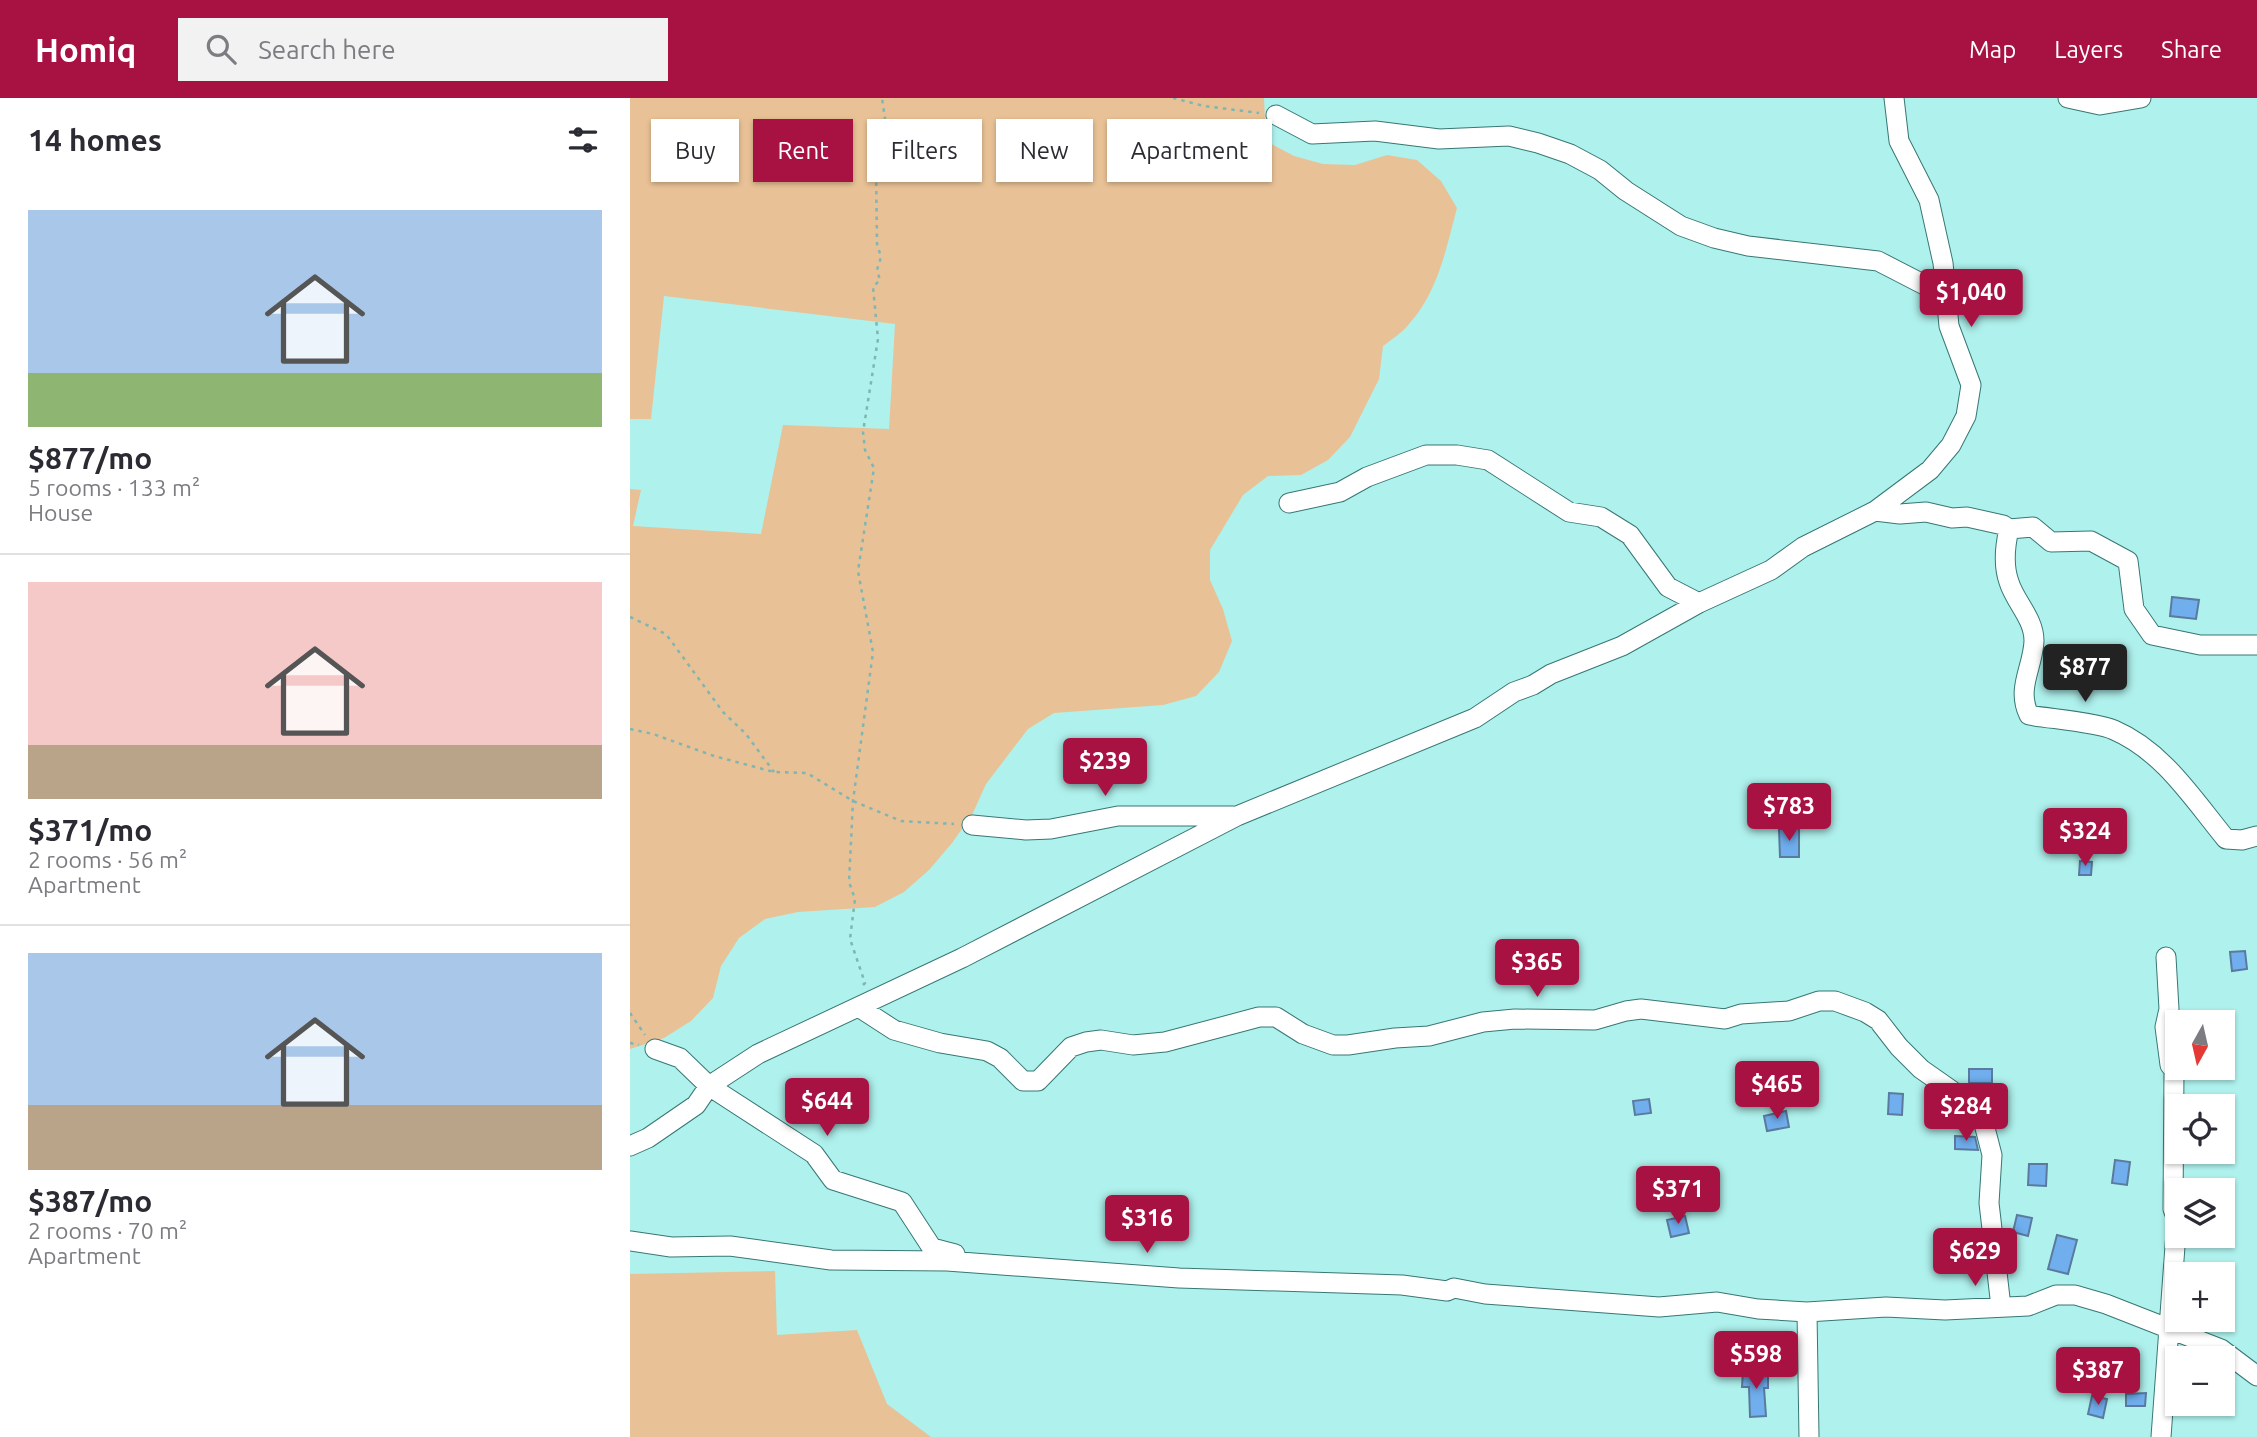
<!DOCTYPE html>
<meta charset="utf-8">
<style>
body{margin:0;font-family:Ubuntu,sans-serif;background:#f2f2f3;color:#2b2b33;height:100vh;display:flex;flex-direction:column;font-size:26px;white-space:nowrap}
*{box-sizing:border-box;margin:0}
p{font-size:23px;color:#7c7c81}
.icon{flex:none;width:38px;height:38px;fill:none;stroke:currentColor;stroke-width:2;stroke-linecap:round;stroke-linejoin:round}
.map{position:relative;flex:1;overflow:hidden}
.sheet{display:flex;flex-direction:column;background:#fff;width:630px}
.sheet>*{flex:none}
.guide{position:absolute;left:21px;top:21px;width:665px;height:63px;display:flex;gap:14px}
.needle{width:46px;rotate:188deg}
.buttons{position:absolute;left:1535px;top:912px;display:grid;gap:14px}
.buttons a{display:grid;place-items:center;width:70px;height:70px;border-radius:0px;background:#fff;box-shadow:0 2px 5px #0004;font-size:35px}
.price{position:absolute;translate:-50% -60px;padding:0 16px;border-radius:7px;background:#a81243;color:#fff;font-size:23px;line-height:46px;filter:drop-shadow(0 2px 4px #0008)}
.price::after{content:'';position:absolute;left:50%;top:42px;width:21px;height:16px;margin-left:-10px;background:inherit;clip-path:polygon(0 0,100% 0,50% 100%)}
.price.selected{background:#222;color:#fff}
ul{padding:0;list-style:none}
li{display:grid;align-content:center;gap:14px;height:371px;padding:0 28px}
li+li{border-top:2px solid #e1e1e2}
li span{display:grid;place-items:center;height:217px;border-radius:0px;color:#555}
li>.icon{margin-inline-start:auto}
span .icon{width:126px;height:126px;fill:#fffc;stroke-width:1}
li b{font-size:30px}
h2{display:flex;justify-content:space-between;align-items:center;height:84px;padding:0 28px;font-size:30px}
.pill{padding:0 24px;border-radius:0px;background:#fff;box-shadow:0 2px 5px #0004;font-size:24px;line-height:63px}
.pill.selected{background:#a81243;color:#fff}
header{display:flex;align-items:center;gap:42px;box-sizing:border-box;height:98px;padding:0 35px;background:#a81243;color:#fff}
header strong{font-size:33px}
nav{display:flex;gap:38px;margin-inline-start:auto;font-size:24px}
.search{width:490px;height:63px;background:#f2f2f3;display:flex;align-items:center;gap:18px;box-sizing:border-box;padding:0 24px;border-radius:0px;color:#7c7c81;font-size:26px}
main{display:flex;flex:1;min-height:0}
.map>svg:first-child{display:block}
.green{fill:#e8c296}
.building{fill:#70aeee;stroke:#5a7b9e;stroke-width:2}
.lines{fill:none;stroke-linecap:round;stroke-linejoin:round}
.minor-casing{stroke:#377774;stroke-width:21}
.path{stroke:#7fb5b2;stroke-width:2.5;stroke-dasharray:3.5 5;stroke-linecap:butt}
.minor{stroke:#fff;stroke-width:19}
</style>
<header>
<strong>Homiq</strong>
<div class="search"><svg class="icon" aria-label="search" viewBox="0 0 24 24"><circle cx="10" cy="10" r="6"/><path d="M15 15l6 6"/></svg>Search here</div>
<nav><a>Map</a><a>Layers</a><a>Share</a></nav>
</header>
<main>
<section class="sheet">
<h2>14 homes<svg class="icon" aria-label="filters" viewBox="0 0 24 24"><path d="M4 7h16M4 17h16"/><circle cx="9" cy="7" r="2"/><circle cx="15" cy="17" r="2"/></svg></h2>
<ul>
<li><span style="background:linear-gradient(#a9c7e8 75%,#8fb573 0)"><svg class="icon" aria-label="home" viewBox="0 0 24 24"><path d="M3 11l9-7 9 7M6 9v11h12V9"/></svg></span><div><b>$877/mo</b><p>5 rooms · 133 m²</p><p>House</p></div></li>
<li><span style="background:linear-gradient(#f6c9c9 75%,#b9a48a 0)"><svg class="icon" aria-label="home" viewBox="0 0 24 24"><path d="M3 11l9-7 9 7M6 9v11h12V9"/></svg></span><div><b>$371/mo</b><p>2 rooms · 56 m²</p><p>Apartment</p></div></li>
<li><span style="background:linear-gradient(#a9c7e8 70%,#b9a48a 0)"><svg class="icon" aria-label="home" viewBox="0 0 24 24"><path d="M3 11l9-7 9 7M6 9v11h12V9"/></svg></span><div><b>$387/mo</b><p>2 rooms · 70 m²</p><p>Apartment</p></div></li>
</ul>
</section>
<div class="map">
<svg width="1627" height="1339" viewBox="0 0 1627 1339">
<rect width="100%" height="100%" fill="#aff1ed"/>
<path class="green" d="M0,0H634L636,43L664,58L693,66L725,67L757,57L787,62L811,83L827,110C816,151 808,194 779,226C772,235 762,241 753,248L749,281L720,339L698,362L671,377L638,378L613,397L580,452V482L593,511L602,543L589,574L566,598L533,607L424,615L398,631L356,686L342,717L322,745L299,772L274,794L245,809L168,814L135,821L109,840L91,868L83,900L61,923L34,940L0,951V391L11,392L3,428L131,436L153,327L259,331L265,226L34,198L21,321H0Z
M145,1173L147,1237L227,1232L257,1306L301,1339H0V1176Z"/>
<path class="building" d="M1542,499L1569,502L1566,521L1540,518Z
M1169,730V759H1150L1149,731Z
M1450,763L1462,764L1461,777H1449Z
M1615,853L1617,871L1602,873L1600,854Z
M1339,971H1362V985H1339Z
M1259,995L1273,996L1272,1017L1258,1016Z
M1019,1001L1021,1015L1005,1017L1003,1003Z
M1156,1013L1159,1029L1137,1033L1134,1018Z
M1325,1038L1345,1039L1348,1052L1325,1051Z
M1485,1062L1500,1064L1497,1087L1482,1085Z
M1399,1066H1417L1416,1088L1398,1087Z
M1387,1117L1402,1120L1398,1138L1383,1134Z
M1055,1118L1059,1135L1041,1139L1037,1122Z
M1427,1137L1447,1142L1438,1176L1418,1171Z
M1113,1272L1138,1273V1290H1134L1136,1318L1120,1319L1119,1289H1112Z
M1516,1295L1515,1308H1496V1296Z
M1462,1298L1477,1301L1473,1320L1458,1316Z"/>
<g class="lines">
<g class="minor-casing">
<path id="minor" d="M1438,0L1470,7L1511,0
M646,17L682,36L745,33L809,41L879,38L908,45L940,56L970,72L996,93L1051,128L1084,140L1118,148L1248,163L1314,197
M659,405L710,394L737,379L796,357H827L858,362L939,414L971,419L1000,437L1038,489L1069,505
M1245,413L1300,372L1321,347L1336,318L1341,287L1319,228L1313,165L1299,102L1269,43L1264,0
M1379,431C1375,448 1373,467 1379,484C1385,504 1404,520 1404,543C1403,570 1386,590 1399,617C1421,621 1465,624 1484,632C1533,653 1563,701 1596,741L1612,742L1627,738
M342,727L396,732L421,731L488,718H603
M230,910L264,932L310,945L357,953L370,960L393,983H408L441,949L456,944L471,942L503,947L535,944L629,919H646L673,936L703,947H718L765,940L799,938L853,924L885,921L965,922L996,913L1011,911L1095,921L1111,916L1159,913L1189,903H1205L1235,914L1248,922L1269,949L1291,971L1331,999L1354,1026L1362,1057L1359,1105L1371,1209
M25,951L50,960L79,988L184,1056L203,1082L272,1104L302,1150L325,1156
M0,1048L18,1040L66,1007L79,988L128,956L332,860L607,718L845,620L884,594L903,587L921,576L992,548L1069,505L1141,472L1173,449L1245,413L1270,416L1296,414L1322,420L1337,419L1373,427L1379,431L1403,429L1421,444L1461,443L1498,463L1504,511L1522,537L1570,547H1627
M0,1143L41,1149L100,1148L201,1162L317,1163L549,1180L772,1187L817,1193L824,1190L855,1196L1029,1209L1087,1204L1128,1211L1177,1214L1256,1209L1315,1212L1398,1208L1426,1197H1445L1476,1206L1591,1251L1627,1278
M1177,1214L1179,1339
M1531,1339L1547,1121L1543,1111L1544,972L1540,967L1535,929L1539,911L1536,859"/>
</g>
<path class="path" d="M543,0L574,8L629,15
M0,519L36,536L93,614L116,636L144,674
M0,631L23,636L84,658L144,674L177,675L223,703L271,723L324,726
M233,887L235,885L220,841L225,801L219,784L223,703L243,554L228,473L244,370L235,352L233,334L248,241L243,189L250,182L247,172L251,159L247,146L246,71L251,56L249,34L255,21L252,0
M0,915L15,937
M0,945L9,947"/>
<use href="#minor" class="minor"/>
</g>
</svg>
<div class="buttons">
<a><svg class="needle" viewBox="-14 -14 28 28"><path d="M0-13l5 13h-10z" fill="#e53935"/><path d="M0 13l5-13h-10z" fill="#7c7c81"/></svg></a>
<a><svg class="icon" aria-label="locate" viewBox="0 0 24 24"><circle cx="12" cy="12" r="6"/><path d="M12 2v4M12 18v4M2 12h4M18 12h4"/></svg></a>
<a><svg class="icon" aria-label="layers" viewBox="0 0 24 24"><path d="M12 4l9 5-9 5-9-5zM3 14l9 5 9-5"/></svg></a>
<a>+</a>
<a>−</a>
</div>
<b class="price" style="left:1341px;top:231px">$1,040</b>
<b class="price selected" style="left:1455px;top:606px">$877</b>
<b class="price" style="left:475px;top:700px">$239</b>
<b class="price" style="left:1159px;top:745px">$783</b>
<b class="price" style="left:1455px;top:770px">$324</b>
<b class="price" style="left:907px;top:901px">$365</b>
<b class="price" style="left:1147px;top:1023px">$465</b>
<b class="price" style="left:197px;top:1040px">$644</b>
<b class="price" style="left:1336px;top:1045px">$284</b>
<b class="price" style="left:1048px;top:1128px">$371</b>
<b class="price" style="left:517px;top:1157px">$316</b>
<b class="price" style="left:1345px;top:1190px">$629</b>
<b class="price" style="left:1126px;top:1293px">$598</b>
<b class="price" style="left:1468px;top:1309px">$387</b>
<div class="guide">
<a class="pill">Buy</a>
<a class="pill selected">Rent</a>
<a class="pill">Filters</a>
<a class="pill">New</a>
<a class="pill">Apartment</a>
</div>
</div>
</main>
